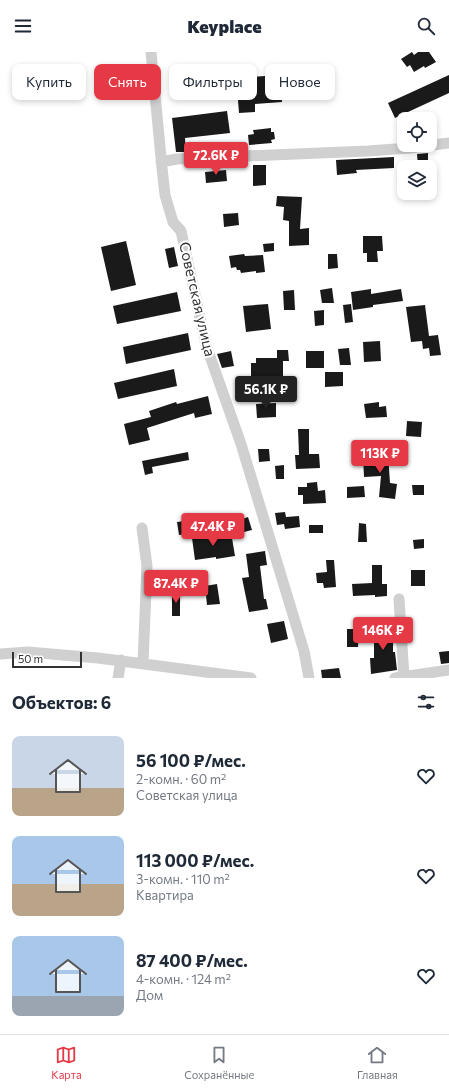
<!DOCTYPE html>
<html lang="ru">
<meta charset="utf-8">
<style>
body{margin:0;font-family:Commissioner,sans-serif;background:#f2f2f3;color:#1f2937;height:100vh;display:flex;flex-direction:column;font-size:15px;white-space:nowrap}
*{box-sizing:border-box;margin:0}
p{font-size:13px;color:#747a83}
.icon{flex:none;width:22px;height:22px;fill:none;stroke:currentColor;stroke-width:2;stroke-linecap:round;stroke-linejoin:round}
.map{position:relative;height:626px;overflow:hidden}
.panel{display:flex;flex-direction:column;background:#fff;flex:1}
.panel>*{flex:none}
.hud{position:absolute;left:12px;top:12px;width:425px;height:36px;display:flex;gap:8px}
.buttons{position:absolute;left:397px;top:60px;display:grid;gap:8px}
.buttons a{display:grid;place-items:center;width:40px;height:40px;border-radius:8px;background:#fff;box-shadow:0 2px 6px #0003;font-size:20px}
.scale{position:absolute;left:12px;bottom:10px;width:70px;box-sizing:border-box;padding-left:4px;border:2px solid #333;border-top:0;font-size:11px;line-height:14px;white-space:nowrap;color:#333;-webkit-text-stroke:3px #fff;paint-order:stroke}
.price{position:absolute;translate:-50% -34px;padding:0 9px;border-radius:4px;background:#e63946;color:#fff;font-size:13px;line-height:26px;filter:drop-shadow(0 1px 2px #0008)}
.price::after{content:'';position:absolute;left:50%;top:24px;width:12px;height:9px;margin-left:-6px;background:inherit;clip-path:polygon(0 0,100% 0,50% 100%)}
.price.current{background:#222;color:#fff}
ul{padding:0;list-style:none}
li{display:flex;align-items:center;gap:12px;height:100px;padding:0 12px}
li span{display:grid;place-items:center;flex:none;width:112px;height:80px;border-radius:8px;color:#555}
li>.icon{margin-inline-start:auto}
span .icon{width:48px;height:48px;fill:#fffc;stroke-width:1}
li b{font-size:17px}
h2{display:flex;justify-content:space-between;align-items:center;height:48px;padding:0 12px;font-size:17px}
.chip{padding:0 14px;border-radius:8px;background:#fff;box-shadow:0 2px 6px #0003;font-size:14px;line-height:36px}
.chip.current{background:#e63946;color:#fff}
header{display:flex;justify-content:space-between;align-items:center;height:52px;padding:0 12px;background:#fff;font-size:18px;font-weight:800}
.tab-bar{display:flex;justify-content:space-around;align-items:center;height:56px;border-top:1px solid #e0e1e3;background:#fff;font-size:11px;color:#747a83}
.tab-bar a{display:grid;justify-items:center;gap:2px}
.tab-bar .current{color:#e63946}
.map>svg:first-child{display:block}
.building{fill:#1a1a1a}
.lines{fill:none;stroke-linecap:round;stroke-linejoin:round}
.minor{stroke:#d0d0d0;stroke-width:11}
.labels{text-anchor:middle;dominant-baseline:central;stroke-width:4;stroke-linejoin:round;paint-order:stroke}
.street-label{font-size:15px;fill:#333;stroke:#fff}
</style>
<header><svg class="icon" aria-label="menu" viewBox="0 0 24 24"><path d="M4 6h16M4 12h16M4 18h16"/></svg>Keyplace<svg class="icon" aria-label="search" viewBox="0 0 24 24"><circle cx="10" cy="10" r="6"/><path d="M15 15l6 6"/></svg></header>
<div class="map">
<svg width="449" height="626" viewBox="0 0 449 626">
<rect width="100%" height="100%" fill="#fff"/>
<path class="building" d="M412,0L414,3L418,0H429L436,10L425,16L424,14L414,20L410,13L407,15L401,7Z
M252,23V25L280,23L282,50L255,52V60L239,61L236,24Z
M449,23V41L395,66L388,51Z
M223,26L224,37L201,40L199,29Z
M227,59L230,81L185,86L186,100H176L172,66Z
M271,76V80H274L275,87L271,88L272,91L249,93L248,83L254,82L253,78Z
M428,101V115H418L417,102Z
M394,105V116L356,118L357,121L337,123L336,108Z
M253,113H266V133L253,134Z
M226,118L227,129L206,131L205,120Z
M277,144L302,145L300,177L309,176V193L289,194V169L283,168L284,155L276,154Z
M238,161L239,173L224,175L223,162Z
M363,184H382L383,199H377L378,210H367V201H363Z
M126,189L136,233L111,239L101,195Z
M274,191V199L264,200L263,192Z
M174,195L178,214L169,216L165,197Z
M244,202L245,204L263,203L265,220L256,221V219L241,221L240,218H237L236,215L231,216L229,204Z
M328,202H337L338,216L328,217Z
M332,236L334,251H322L320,238Z
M371,237V242L401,237L403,249L373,253V255L353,258L351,240Z
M294,238L295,258H284L283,239Z
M177,240L181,259L117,272L113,254Z
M268,252L271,277L246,280L243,254Z
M351,252L353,270L345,271L343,253Z
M425,253L429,284L438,283L441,303L430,304L429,296L423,297L422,289L411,290L406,255Z
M324,258V273L315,274L314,259Z
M188,281L191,298L126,312L123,295Z
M380,289L381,309L364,310L363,290Z
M349,296L351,313H340L338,297Z
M277,298H288L289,309H283V324H270V328H251V311H256V306H277Z
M231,299L234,314L222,316L217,302Z
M306,299H324V316H306Z
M174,317L177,334L118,347L114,331Z
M325,320H343V334L325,335Z
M208,344L212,362L195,366L194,361L147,376L150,388L129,393L124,372L151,365L149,359L176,350L177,352Z
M379,350V355L386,354L387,365L366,366L364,352Z
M276,351V365L257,366L256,352Z
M407,369L422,370L421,385L406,384Z
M298,377H309V402H319L320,416L296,417L295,403H299Z
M258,397H269L270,409L259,410Z
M188,400L189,408L152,415L153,421L145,423L142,409Z
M388,402L390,431L397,432L395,447L379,445L381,424L364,425L363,404Z
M284,413V427H276L275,414Z
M317,430L318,439L325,438L326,451L303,452V443H298V435H307V431Z
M412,433H424V443H413Z
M364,434L365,445L347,446V435Z
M285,460L286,465L299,464L300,475L285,477L284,472L277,473L275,461Z
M248,465L252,478L240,481L237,469Z
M194,468L196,481L179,483L177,470Z
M359,471L366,472L367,490H358Z
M309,473H323V481H309Z
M224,483V487L232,486L235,504L216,507V505L195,508L192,486Z
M424,487V496L414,497L413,488Z
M265,499L267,513L260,514L264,547H266L268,557L249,560L242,526L249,525L246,502Z
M326,508H334L336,535L324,536L323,531H317L316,521L327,520Z
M372,513H382V532H387V544L375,545V543L353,544L352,532L372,531Z
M411,518H425V534H411Z
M193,520L194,533L179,535L177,522Z
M217,532L220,552L207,553L205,534Z
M172,541H180V564H172Z
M284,569L288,587L271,591L267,572Z
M374,575H393V600H395L397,618L371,622L370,606H374Z
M347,577H359L358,595H347Z
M449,599V611L441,612L439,600Z
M339,616L341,626H322L321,618Z"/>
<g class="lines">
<path class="minor" d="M151,0L162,116L165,143L173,170L181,179L206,293L241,392L304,599L309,626
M161,110L177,107L197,106L368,99L409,96L449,91
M142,476L147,514L143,611
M399,547L404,625
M0,602L28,600L98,606L251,626
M118,626L121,608
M395,626L449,618"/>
</g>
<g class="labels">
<g class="street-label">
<text transform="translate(198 247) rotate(77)">Советская улица</text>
</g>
</g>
</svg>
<div class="buttons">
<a><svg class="icon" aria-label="locate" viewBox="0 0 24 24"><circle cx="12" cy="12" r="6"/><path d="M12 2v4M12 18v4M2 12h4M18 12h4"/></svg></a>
<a><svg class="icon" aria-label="layers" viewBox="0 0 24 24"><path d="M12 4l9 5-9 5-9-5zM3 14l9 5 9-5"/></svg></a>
</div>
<div class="scale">50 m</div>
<b class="price" style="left:216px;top:124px">72.6K ₽</b>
<b class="price current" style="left:266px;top:358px">56.1K ₽</b>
<b class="price" style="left:380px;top:422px">113K ₽</b>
<b class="price" style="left:213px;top:495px">47.4K ₽</b>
<b class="price" style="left:176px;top:552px">87.4K ₽</b>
<b class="price" style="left:383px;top:599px">146K ₽</b>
<div class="hud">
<a class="chip">Купить</a>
<a class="chip current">Снять</a>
<a class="chip">Фильтры</a>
<a class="chip">Новое</a>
</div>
</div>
<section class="panel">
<h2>Объектов: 6<svg class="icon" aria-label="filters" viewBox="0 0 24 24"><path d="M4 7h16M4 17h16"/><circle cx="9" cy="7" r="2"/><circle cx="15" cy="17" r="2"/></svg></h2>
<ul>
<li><span style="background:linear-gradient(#c9d6e8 65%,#b9a48a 0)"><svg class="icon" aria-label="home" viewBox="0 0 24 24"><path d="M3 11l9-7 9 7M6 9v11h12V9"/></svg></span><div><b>56 100 ₽/мес.</b><p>2-комн. · 60 m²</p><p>Советская улица</p></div><svg class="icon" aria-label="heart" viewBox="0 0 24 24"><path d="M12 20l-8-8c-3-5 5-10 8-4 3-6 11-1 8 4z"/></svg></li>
<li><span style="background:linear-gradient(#a9c7e8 60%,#b9a48a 0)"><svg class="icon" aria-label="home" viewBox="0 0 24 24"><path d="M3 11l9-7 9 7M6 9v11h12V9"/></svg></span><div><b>113 000 ₽/мес.</b><p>3-комн. · 110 m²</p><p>Квартира</p></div><svg class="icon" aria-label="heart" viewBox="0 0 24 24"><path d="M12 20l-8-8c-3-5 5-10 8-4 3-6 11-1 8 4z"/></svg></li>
<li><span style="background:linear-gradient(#a9c7e8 75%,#9aa5b1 0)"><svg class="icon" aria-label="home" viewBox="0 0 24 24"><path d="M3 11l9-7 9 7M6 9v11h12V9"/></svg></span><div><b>87 400 ₽/мес.</b><p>4-комн. · 124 m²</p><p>Дом</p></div><svg class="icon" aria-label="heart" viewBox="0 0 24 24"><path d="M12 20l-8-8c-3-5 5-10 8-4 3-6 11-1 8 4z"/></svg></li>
</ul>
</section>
<nav class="tab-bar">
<a class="current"><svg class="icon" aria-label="map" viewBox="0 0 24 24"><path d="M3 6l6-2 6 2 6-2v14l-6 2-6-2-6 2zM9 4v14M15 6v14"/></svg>Карта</a>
<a><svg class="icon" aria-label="saved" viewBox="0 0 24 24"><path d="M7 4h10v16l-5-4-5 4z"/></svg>Сохранённые</a>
<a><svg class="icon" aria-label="home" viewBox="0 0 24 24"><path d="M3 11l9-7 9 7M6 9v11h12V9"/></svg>Главная</a>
</nav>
